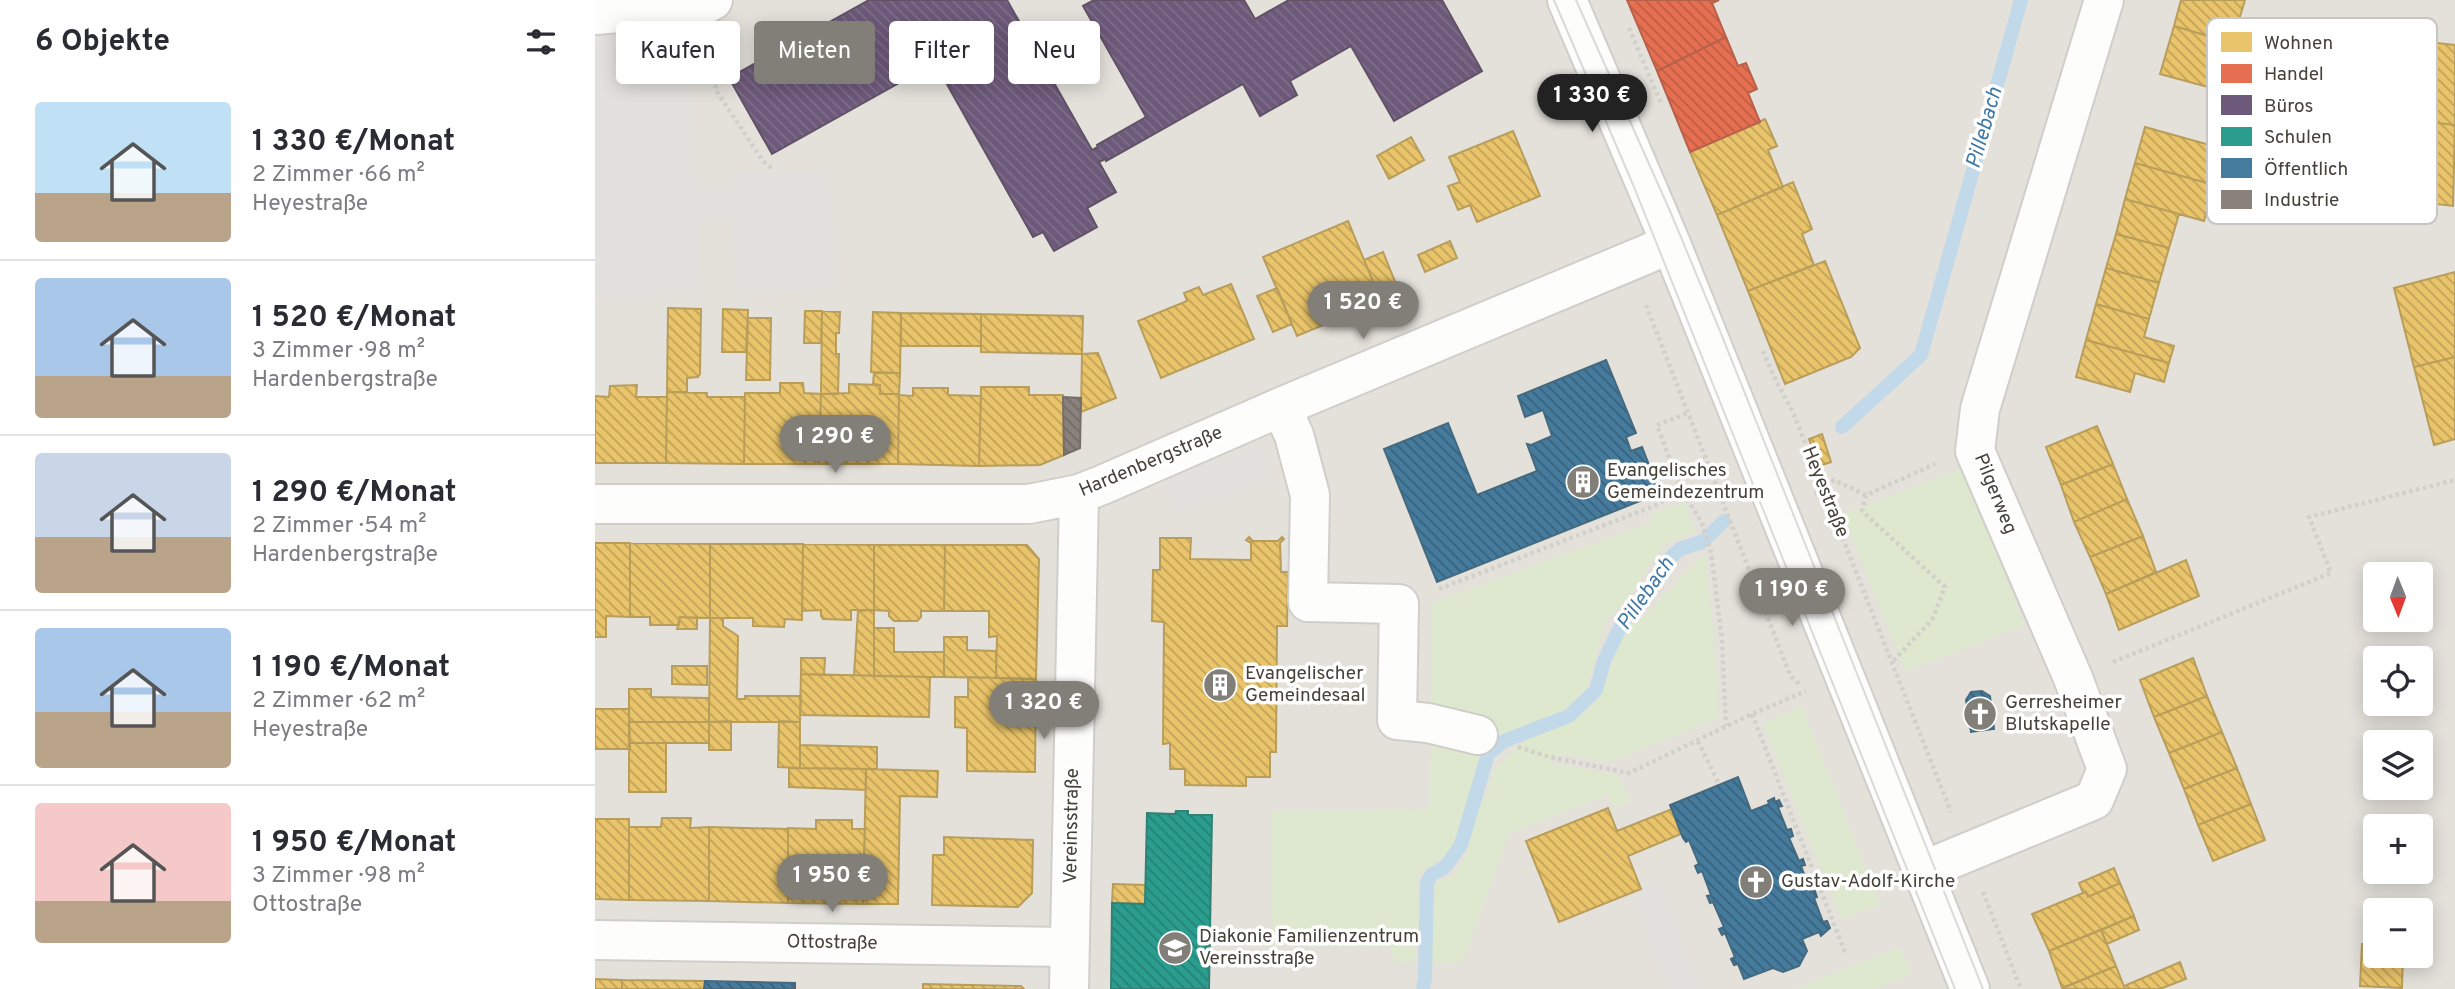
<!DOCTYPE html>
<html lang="de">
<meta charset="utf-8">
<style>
body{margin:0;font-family:Overpass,sans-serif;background:#f2f2f3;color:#2b2b33;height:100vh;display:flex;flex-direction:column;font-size:26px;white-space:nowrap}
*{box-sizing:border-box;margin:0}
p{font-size:23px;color:#7c7c81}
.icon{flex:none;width:38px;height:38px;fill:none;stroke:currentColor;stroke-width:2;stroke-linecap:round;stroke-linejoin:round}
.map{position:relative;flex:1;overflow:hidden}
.details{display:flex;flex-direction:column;background:#fff;width:595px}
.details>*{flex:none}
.top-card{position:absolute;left:21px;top:21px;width:665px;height:63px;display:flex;gap:14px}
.needle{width:46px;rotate:179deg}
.buttons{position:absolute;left:1768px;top:562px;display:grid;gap:14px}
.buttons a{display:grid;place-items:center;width:70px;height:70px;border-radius:7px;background:#fff;box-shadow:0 4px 18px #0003;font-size:35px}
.price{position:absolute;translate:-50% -60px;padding:0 16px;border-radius:24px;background:#827e78;color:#fff;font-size:23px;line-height:46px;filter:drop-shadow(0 2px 4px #0008)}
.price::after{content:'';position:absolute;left:50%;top:42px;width:21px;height:16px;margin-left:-10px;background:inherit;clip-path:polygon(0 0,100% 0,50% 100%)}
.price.selected{background:#222;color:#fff}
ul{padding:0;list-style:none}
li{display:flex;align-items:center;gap:21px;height:175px;padding:0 35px}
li+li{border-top:2px solid #e1e1e2}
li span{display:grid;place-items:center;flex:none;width:196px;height:140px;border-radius:7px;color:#555}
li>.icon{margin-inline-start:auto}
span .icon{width:84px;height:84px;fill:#fffc;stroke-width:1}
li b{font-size:30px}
h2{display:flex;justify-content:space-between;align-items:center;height:84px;padding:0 35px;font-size:30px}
.chip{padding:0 24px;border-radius:7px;background:#fff;box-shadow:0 4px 18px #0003;font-size:24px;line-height:63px}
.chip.selected{background:#827e78;color:#fff}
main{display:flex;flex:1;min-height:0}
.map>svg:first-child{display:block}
.residential{fill:#e4e1db;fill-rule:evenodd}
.green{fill:#dee8cf}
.parking{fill:#e2e1dd}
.homes{fill:url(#homes-back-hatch);stroke:#b89d5b;stroke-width:2}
.shops{fill:url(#shops-back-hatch);stroke:#b7614a;stroke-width:2}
.offices{fill:url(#offices-back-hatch);stroke:#615266;stroke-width:2}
.schools{fill:url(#schools-back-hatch);stroke:#328175;stroke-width:2}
.public{fill:url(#public-back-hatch);stroke:#456a7f;stroke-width:2}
.industry{fill:url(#industry-back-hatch);stroke:#766e68;stroke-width:2}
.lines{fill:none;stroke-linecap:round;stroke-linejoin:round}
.stream{stroke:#c2d9e9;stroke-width:14}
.minor-casing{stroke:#cfceca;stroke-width:42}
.path{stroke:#d1d0cb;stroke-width:4.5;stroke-dasharray:3.5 3.5;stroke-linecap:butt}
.minor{stroke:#fdfdfc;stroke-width:38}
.tram{stroke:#dadad9;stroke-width:2}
.labels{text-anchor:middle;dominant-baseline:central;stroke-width:7;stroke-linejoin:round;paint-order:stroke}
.street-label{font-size:19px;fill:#464139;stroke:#fff}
.poi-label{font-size:19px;fill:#464139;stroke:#fff;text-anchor:start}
.water-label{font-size:21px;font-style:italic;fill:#3e78a6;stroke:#fff}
.key{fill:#fff;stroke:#c8c6c4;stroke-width:2}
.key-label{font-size:19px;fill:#464139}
</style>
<main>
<section class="details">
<h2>6 Objekte<svg class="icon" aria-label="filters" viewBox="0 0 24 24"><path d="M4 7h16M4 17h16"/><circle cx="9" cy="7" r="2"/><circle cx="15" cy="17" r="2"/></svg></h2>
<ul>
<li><span style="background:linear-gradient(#bfe0f5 65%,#b9a48a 0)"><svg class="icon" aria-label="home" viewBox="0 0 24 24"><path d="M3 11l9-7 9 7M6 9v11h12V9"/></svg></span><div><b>1 330 €/Monat</b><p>2 Zimmer · 66 m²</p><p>Heyestraße</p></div></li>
<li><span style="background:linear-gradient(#a9c7e8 70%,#b9a48a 0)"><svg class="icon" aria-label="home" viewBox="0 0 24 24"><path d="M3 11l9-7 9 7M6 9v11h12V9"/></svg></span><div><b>1 520 €/Monat</b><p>3 Zimmer · 98 m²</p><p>Hardenbergstraße</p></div></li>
<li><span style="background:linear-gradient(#c9d6e8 60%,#b9a48a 0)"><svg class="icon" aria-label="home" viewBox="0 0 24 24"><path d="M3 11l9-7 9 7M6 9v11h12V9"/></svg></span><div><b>1 290 €/Monat</b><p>2 Zimmer · 54 m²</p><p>Hardenbergstraße</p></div></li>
<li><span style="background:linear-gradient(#a9c7e8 60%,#b9a48a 0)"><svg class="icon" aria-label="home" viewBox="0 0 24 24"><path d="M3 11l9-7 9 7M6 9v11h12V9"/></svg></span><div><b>1 190 €/Monat</b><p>2 Zimmer · 62 m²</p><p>Heyestraße</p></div></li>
<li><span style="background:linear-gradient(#f6c9c9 70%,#b9a48a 0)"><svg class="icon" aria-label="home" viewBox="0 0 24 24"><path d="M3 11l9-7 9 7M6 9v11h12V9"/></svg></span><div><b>1 950 €/Monat</b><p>3 Zimmer · 98 m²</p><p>Ottostraße</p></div></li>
</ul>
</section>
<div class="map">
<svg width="1860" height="989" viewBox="0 0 1860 989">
<defs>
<pattern id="homes-back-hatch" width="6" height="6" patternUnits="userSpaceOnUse" patternTransform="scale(1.75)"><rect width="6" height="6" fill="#e9c46a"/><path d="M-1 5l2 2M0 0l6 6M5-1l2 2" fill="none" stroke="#bfa158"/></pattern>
<pattern id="shops-back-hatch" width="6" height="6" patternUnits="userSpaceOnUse" patternTransform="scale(1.75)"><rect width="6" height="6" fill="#e76f51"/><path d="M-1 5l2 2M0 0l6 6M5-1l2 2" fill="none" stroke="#bd5d44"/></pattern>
<pattern id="offices-back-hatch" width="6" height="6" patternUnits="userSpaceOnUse" patternTransform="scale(1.75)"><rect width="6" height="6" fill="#6d597a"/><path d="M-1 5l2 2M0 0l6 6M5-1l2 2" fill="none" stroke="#7f6f89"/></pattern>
<pattern id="schools-back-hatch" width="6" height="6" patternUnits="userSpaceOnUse" patternTransform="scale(1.75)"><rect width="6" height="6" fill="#2a9d8f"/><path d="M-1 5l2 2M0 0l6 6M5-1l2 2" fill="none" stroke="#268276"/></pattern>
<pattern id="public-back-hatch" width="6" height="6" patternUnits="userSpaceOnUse" patternTransform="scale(1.75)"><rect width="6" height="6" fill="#457b9d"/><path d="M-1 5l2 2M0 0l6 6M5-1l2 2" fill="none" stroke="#39617a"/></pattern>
<pattern id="industry-back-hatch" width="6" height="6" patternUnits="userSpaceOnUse" patternTransform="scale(1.75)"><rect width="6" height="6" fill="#8a817c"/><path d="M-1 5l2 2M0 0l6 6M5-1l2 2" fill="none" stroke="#736b67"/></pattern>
</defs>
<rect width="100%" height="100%" fill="#f1f0ec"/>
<path class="residential" d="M0,0H1860V989H0ZM1780,574H1825V620H1780ZM1780,658H1825V704H1780ZM1780,742H1825V788H1780ZM1780,826H1825V872H1780ZM1780,910H1825V956H1780Z"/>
<path class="green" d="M1368,468L1430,625L1310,671L1248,514Z
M1089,502L1101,532L1070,544L1030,602L1011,621L992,688L975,705L952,718L906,736L890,748L880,768L879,787L869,806L864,833L854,851L836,867L823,873L824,918L819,962L800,961L795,947L677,946L676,811L835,810L837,603L1058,522L1056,514Z
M1109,554L1120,648L1124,717L1014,762L971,754L951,762L1023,775L1035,801L1019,808L1014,794L914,833L867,962H837L835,924L840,901L841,883L860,875L869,860L875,839L876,822L895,786L897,772L913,755L943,731L977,719L990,710L1001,699L1017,664L1021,646L1033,627L1046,619Z
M1207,707L1285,904L1246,919L1168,723Z
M1305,947L1316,974L1279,989H1199Z"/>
<path class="parking" d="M94,27L102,190L135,189L134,171H232L244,288L141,295L136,219H104L106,296L0,298V33Z
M665,446L676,484L579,513L568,476Z
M1064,882L1105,989H1073L1035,892Z"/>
<path class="homes" d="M1586,0H1650L1637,43L1579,26Z
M1579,26L1637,43L1624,90L1565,74Z
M1816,40L1860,45V125L1807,119Z
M1170,119L1182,146L1173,150L1188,187L1122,215L1095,152Z
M1807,119L1860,125L1858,206L1798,199Z
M1550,127L1629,149L1619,185L1540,163Z
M918,131L945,196L882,222L875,205L863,210L853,186L865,182L854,157Z
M816,137L829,160L794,179L782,156Z
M1540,163L1619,185L1609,221L1530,199Z
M1198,182L1217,229L1207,234L1219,265L1153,291L1122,215Z
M1530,199L1584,214L1574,248L1521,234Z
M753,221L786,301L702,336L668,257Z
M1521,234L1574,248L1564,283L1511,268Z
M855,241L862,258L830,272L823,255Z
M788,252L803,289L784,296L769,260Z
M1230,261L1265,348L1256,357L1190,384L1153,291Z
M1511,268L1564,283L1554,319L1501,304Z
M1860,272V357L1819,367L1799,288Z
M636,284L659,339L566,378L543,321L592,301L589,293L604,287L608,295Z
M682,288L697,324L678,332L662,296Z
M1501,304L1554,319L1549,337L1579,346L1574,363L1491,340Z
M73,308L106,309L105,374L103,377L92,378V392H72Z
M128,309L153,310L151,352H127Z
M210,311H227L226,343H209Z
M227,311L245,312L244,333H241V354H244L243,394H226Z
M278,312L306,313L305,373L276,372Z
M306,313L386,314V346H306Z
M386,314L488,316L487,354L386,352Z
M153,318H176L175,380H151Z
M1491,340L1574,363L1569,382L1540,373L1535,392L1481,377Z
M503,353L521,398L486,412L487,354Z
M1860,357V439L1839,445L1819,367Z
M279,373H305L304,394H285V385L278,384Z
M185,383H208L209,393L226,394L224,464H149L150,393H185Z
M254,384L285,385V394H304L303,464H224L226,394L254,393Z
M42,385L41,397H72L71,463H0V396L14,397L15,386Z
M386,387H434V395H468L469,455L445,465L384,466Z
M318,388H353V395L386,396L384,466L303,464L304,395L318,396Z
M72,392L112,393V397H150L149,464L71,463Z
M1502,426L1518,464L1466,485L1451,447Z
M1227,434L1236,462L1224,466L1214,439Z
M1518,464L1532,499L1479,522L1466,485Z
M1532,499L1548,536L1495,557L1479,522Z
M1548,536L1561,572L1511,594L1495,557Z
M654,537L658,541H683L687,537L689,539L685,543L686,572H693L692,626H682L681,752H675V777H651V786L590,785V769H575V743L568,744L569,622L557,621L558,570H565V538H596L595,559L656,560V543L651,540Z
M0,543H35V617L11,616V637H0Z
M35,543L115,544V618L85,617L84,625H55V617H35Z
M115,544H208L207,620L190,619L189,627L158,626V618H115Z
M208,544L279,545V610H256V620L228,619L226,616V610L207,611Z
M279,545H350L349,611H326V617L322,621H299L294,616V611L279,610Z
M350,545H432L444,559L441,679L401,678L402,636L394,637V611H349Z
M1591,560L1604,596L1524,630L1511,594Z
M1178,583L1188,609L1178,613L1167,587Z
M279,610V676L259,675L263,611Z
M85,617L102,618V629H82Z
M115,618H128V626L143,636L142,699H150V696H206L205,722H114Z
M279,628H299V652H349V677L279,676Z
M349,637H372V650L401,651V678L349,677Z
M206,658H230L229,675L206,674Z
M1598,658L1612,696L1559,717L1545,680Z
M77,666H112V685L77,684Z
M206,674L335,677L334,717L205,715Z
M373,677L441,679L440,772L372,771V728L360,727V697H373Z
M34,689H56V697L114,698V722H34Z
M1612,696L1627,732L1574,753L1559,717Z
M0,709H34L35,749H0Z
M136,721V750H114V722Z
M184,721L205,722V768L183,767Z
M34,722H114V743H34Z
M1627,732L1642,768L1589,789L1574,753Z
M34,743H71V792H34Z
M205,745L282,747V769L205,768Z
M194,768L271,769V790L194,787Z
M1642,768L1656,804L1603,825L1589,789Z
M271,769L343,771L342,797L305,796L303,904H268Z
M1656,804L1670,840L1618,861L1603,825Z
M1013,808L1022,831L1077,809L1086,834L1033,856L1046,889L964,922L931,841Z
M67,818H96L95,828L114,827V901L34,900V827H66Z
M0,819H34V900L0,899Z
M221,820H257V829H270L268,904L193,903V828L221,829Z
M114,827L193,829V903L114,901Z
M349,837L438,840L437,893L423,907L337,905L338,855H349Z
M1519,868L1525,883L1493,897L1491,892L1488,893L1484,883Z
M1525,883L1539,916L1454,951L1437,914L1488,893L1491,892L1493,897Z
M518,884L551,885L550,904L517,903Z
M1539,916L1544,930L1512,944L1506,930Z
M1506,930L1521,966L1467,988L1454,951Z
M1767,944H1780V956H1808L1807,988L1765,986Z
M1585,962L1591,979L1565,989H1530L1529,986Z
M1521,966L1530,989H1468V988Z
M0,979L27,980V989H0Z
M27,980L110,981L109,989H27Z
M328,984L426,986L429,989H328Z"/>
<path class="shops" d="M1032,0H1124L1117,3L1131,37L1062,71Z
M1131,37L1143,66L1151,63L1162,89L1153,93L1165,122L1095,152L1062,71Z"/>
<path class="offices" d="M274,0H412L497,150L503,147L502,145L551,117L488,6L499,0H649L660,19L694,0H847L887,71L799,121L756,46L695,81L702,95L665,116L648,84L511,161L510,159L504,162L521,192L492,208L502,227L459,251L448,232L438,237L340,63L177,154L134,78Z"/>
<path class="schools" d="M581,811H593V815H617L614,989H516L517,903L550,904L552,813L580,814Z"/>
<path class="public" d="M1011,360L1041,433L1031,437L1036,451L1047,447L1065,493L842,582L789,449L853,423L882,495L942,471L932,444L936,445L957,436L948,410L930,417L923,396Z
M1387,691L1395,696L1399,729L1376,732L1371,700L1376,692Z
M1143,777L1156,811L1174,804L1173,801L1179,798L1180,802L1184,800L1187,806L1183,807L1192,830L1196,829L1198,836L1194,838L1204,861L1208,859L1210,865L1206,866L1216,892L1220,891L1222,897L1219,898L1228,922L1232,921L1235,928L1226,936L1224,932L1207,939L1212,951L1204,966L1188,972L1178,968L1149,979L1143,964L1139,965L1136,959L1140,957L1130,933L1127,935L1124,929L1129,927L1118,902L1115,903L1112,896L1116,895L1107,871L1103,873L1100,866L1104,864L1094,840L1091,842L1088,838L1075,805Z
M110,981L200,983V989H109Z"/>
<path class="industry" d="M468,397L486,398L485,448L469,455Z"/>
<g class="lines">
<path class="stream" d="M1247,427L1326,355L1426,0
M828,989L830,977L832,883L836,875L850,867L866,845L893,754L909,741L974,716L1001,690L1009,661L1029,619L1046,604L1076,557L1085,549L1107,542L1129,521"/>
<g class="minor-casing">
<path id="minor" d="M972,0L1076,244L1375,989
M0,15L107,6L118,0
M686,407L699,435L715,495L713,602L804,604L802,720L833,723L883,735
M0,504H434L484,494L507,485L686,407L1076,244
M1327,871L1499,800L1512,769L1478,678L1380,451L1385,409L1509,0
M0,940L474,947
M474,989L484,494"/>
</g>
<path class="path" d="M1034,28L1066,103
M123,44L126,51L120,89L168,161L179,170
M1051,305L1195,675L1205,685
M1168,351L1180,379L1197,410L1356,812
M1085,487L1107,523L1116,553L1127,639L1131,726
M1220,495L1239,480L1271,495L1340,464
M1271,495L1267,511L1350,587L1337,620L1297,662
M844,589L1064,504L1085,487L1062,425L1093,413
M1518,662L1736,573L1714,517L1860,480
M1157,714L1251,955
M1103,741L1124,784
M923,747L955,757L1034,773L1157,714L1211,691
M1388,892L1426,989"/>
<use href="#minor" class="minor"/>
<path class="tram" d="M959,0L1039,187L1360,989
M981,0L1075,211L1125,331L1388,989"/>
</g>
<defs>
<g id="building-disc" transform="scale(1.75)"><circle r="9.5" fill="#827e78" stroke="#fff"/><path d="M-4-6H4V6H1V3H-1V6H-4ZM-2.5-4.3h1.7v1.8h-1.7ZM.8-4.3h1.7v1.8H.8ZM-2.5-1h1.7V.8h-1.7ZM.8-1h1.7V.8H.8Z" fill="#fff"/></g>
<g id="church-disc" transform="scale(1.75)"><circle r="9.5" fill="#827e78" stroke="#fff"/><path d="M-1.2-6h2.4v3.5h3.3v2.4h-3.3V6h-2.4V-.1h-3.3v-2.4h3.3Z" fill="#fff"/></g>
<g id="school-disc" transform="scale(1.75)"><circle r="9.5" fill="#827e78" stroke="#fff"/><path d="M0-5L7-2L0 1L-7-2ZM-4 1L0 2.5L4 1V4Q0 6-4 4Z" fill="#fff"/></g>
</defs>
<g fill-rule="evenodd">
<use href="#building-disc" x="988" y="482"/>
<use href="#building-disc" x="625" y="685"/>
<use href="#church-disc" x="1385" y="714"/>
<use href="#church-disc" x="1161" y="882"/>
<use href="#school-disc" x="580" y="948"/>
</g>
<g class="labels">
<g class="street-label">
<text transform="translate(556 462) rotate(-23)">Hardenbergstraße</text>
<text transform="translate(1230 492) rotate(68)">Heyestraße</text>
<text transform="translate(1400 494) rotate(68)">Pilgerweg</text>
<text transform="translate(477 826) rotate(-89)">Vereinsstraße</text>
<text transform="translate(237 943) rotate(1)">Ottostraße</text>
</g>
<g class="poi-label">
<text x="1012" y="471">Evangelisches<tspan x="1012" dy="22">Gemeindezentrum</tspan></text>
<text x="650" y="674">Evangelischer<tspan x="650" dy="22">Gemeindesaal</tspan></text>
<text x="1410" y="703">Gerresheimer<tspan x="1410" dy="22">Blutskapelle</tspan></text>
<text x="1186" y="882">Gustav-Adolf-Kirche</text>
<text x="604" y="937">Diakonie Familienzentrum<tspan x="604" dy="22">Vereinsstraße</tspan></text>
</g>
<g class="water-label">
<text transform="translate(1390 128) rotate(-74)">Pillebach</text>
<text transform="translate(1051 594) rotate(-55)">Pillebach</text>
</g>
</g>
<rect x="1612" y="18" width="230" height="206" rx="10" class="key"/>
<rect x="1626" y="32" width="31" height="20" fill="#e9c46a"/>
<rect x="1626" y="64" width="31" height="19" fill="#e76f51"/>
<rect x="1626" y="95" width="31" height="20" fill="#6d597a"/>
<rect x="1626" y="127" width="31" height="19" fill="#2a9d8f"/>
<rect x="1626" y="158" width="31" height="20" fill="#457b9d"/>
<rect x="1626" y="190" width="31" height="19" fill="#8a817c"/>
<g class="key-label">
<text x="1669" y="49">Wohnen</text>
<text x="1669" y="80">Handel</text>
<text x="1669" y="112">Büros</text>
<text x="1669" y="143">Schulen</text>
<text x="1669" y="175">Öffentlich</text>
<text x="1669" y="206">Industrie</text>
</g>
</svg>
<div class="buttons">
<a><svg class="needle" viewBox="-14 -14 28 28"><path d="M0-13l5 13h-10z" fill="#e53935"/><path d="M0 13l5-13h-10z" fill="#7c7c81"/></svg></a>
<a><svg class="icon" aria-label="locate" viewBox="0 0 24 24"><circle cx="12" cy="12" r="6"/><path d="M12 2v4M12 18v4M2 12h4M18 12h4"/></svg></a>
<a><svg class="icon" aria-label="layers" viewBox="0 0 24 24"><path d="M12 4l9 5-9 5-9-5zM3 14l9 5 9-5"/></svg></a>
<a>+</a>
<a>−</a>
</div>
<b class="price selected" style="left:997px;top:134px">1 330 €</b>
<b class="price" style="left:768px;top:341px">1 520 €</b>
<b class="price" style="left:240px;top:475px">1 290 €</b>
<b class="price" style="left:1197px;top:628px">1 190 €</b>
<b class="price" style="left:449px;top:741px">1 320 €</b>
<b class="price" style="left:237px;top:914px">1 950 €</b>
<div class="top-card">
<a class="chip">Kaufen</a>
<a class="chip selected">Mieten</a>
<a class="chip">Filter</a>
<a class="chip">Neu</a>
</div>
</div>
</main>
